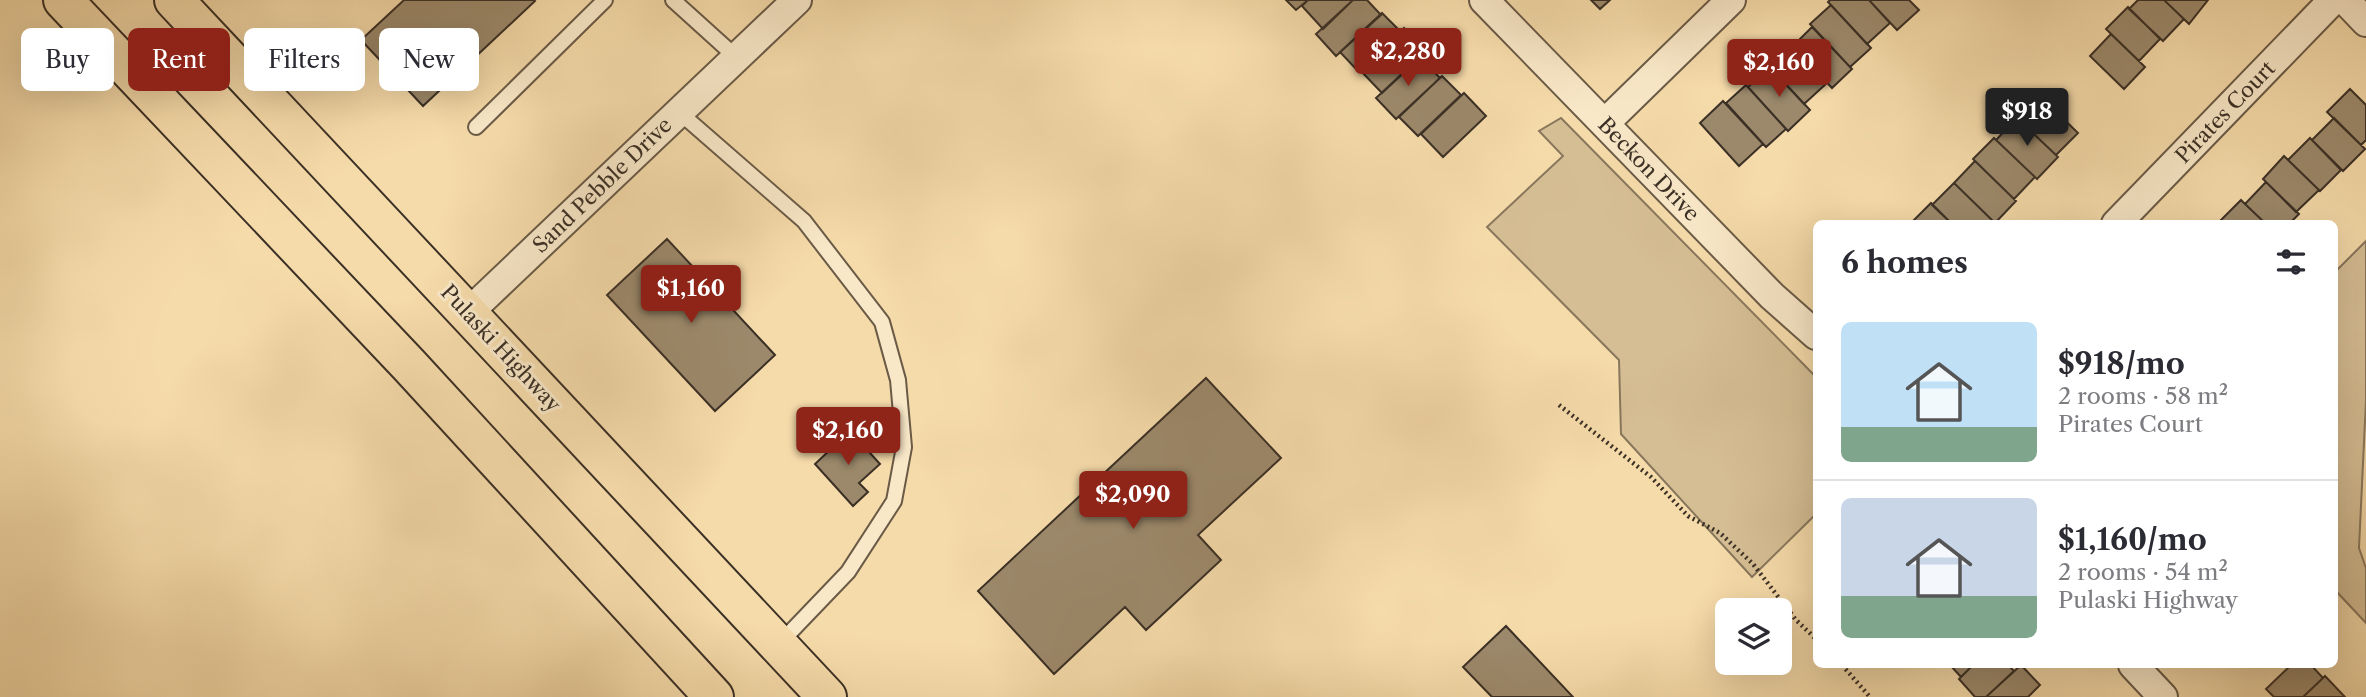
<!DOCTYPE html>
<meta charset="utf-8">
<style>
body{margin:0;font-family:"Libre Caslon Text",serif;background:#f7f7f7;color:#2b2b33;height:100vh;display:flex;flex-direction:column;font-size:26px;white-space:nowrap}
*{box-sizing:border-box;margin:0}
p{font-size:23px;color:#7c7c81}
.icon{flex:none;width:38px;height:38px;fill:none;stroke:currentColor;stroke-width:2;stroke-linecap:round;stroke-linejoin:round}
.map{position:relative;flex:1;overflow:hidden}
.side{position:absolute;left:1813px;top:220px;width:525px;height:448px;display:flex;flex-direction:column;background:#fff;border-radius:10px;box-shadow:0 7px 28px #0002}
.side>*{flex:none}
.guide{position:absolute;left:21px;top:28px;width:665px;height:63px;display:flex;gap:14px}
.tools{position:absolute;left:1715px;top:598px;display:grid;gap:14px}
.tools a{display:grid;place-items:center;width:77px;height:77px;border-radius:10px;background:#fff;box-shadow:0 7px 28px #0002;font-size:35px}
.price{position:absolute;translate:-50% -60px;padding:0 16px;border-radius:7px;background:#8f2418;color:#fff;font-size:23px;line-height:46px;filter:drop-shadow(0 2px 4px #0008)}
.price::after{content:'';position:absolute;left:50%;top:42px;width:21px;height:16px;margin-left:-10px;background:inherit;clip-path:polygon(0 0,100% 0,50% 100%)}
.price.current{background:#222;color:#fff}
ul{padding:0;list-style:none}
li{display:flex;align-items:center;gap:21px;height:175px;padding:0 28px}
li+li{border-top:2px solid #e1e1e2}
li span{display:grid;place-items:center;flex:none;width:196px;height:140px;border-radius:10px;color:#555}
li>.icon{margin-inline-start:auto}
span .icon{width:84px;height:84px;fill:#fffc;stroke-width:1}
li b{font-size:30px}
h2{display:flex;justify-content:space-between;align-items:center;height:84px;padding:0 28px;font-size:30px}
.pill{padding:0 24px;border-radius:10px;background:#fff;box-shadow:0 7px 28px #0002;font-size:24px;line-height:63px}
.pill.current{background:#8f2418;color:#fff}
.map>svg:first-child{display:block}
.green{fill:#d6be94;stroke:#88775d;stroke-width:2}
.building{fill:#9c896b;stroke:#3b3026;stroke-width:2}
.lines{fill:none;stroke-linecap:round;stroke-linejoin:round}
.service-casing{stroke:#6a5b47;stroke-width:18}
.minor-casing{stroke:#6a5b47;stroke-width:32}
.trunk-casing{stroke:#3b3026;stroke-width:42}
.path{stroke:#3b3026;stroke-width:4.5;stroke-dasharray:2 3.5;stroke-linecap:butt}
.service{stroke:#f9e8c8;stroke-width:14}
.minor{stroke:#f9e8c8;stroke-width:28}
.trunk{stroke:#f6dbaa;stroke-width:38}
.labels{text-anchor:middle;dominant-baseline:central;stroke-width:6;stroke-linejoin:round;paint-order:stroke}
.street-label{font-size:21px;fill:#3b3026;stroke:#f9e8c8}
</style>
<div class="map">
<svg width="2366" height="697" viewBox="0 0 2366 697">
<rect width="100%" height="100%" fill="#f6dbaa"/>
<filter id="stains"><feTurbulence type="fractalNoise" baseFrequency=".00286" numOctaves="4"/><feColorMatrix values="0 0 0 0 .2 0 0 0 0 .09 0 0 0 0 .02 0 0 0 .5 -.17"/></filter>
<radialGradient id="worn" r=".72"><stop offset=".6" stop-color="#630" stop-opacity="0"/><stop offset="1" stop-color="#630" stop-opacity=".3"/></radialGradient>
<path class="green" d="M1561,118L1816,377V514L1752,577L1621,434L1619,360L1487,227L1563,156L1539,131Z
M2366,241V400L2359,548L2366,568V623L2335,590L2334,273Z"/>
<path class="building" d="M404,0H534L535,1L423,106L361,40Z
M1286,0H1308L1296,10Z
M1308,0H1353L1323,29L1302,6Z
M1353,0H1367L1381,15L1336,56L1316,34Z
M1591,0H1610L1600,9Z
M1830,0H1869L1890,23L1867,44L1828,2Z
M1869,0H1909L1919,10L1897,30Z
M2138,0H2164L2184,19L2163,41L2129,9Z
M2164,0H2208L2189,24Z
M1831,5L1871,48L1850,67L1810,24Z
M2128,7L2160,39L2139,61L2106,29Z
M1382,13L1400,31L1358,71L1340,52Z
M1812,27L1852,69L1832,88L1793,46Z
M1404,28L1426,52L1382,93L1359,69Z
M2111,34L2145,67L2124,89L2090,56Z
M1787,41L1827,83L1804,104L1765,62Z
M1420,57L1440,78L1396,119L1376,98Z
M1770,67L1810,110L1788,131L1748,87Z
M1442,76L1461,95L1418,136L1399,117Z
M1746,85L1786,129L1766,147L1726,103Z
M2350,89L2366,105V140L2361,145L2327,112Z
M1464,93L1486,116L1443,157L1421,134Z
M2037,93L2078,133L2056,155L2015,116Z
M1723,101L1763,144L1739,166L1700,123Z
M2017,118L2058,157L2037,179L1996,140Z
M2334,118L2365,149L2343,171L2312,140Z
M1994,138L2035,177L2014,199L1973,159Z
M2310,138L2341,170L2320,191L2288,160Z
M2284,156L2319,190L2296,212L2263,179Z
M1975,161L2016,201L1995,223L1954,183Z
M2266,182L2299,214L2289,224H2266L2245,204Z
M1954,183L1995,223L1994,224H1952L1932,205Z
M2241,200L2245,204L2266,224H2223L2220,221Z
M1931,203L1952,224H1910Z
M667,239L775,355L715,411L607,295Z
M1206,378L1281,458L1198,535L1221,560L1146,630L1125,607L1054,674L978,591Z
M850,431L880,464L859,483L868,492L853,506L815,464Z
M1506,626L1573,697H1492L1463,667Z
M1950,665H1973L1961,677Z
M1973,665H2008L2014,671L1986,697H1975L1959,679Z
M2021,665L2040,685L2028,697H1986Z
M2291,665H2311L2323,678L2303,697H2274L2266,689Z
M2325,676L2345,697H2303L2323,678Z"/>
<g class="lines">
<g class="service-casing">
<path id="service" d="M673,0L736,57
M679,112L804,221L882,322L898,380L904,447L894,501L848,572L779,644
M476,127L605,0"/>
</g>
<g class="minor-casing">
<path id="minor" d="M1484,0L1772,296L1816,335
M2345,0L2366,22
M1605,123L1731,0
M2116,224L2333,0
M468,313L797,0
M2133,665L2163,697"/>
</g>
<g class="trunk-casing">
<path id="trunk" d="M63,0L409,365L714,697
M174,0L827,697"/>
</g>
<path class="path" d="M1559,405L1651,477L1688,516L1720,533L1753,564L1796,620L1816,639
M1842,665L1870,697"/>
<use href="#service" class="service"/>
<use href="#minor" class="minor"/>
<use href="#trunk" class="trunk"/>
</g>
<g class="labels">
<g class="street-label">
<text transform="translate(2225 112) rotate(-46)">Pirates Court</text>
<text transform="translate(1649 169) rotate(46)">Beckon Drive</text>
<text transform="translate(602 185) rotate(-44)">Sand Pebble Drive</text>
<text transform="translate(501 348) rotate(47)">Pulaski Highway</text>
</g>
</g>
<rect width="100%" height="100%" filter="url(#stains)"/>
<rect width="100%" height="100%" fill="url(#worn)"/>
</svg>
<div class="tools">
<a><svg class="icon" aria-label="layers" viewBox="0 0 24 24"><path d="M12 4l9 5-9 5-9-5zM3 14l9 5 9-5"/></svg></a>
</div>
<b class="price" style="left:1408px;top:88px">$2,280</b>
<b class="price" style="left:1779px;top:99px">$2,160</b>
<b class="price current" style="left:2027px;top:148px">$918</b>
<b class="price" style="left:691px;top:325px">$1,160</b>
<b class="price" style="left:848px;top:467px">$2,160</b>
<b class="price" style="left:1133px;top:531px">$2,090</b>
<div class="guide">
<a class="pill">Buy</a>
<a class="pill current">Rent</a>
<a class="pill">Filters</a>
<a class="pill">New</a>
</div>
<section class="side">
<h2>6 homes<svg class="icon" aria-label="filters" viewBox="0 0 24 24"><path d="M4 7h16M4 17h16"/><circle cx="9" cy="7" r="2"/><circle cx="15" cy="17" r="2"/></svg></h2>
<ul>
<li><span style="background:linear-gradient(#bfe0f5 75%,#7fa58c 0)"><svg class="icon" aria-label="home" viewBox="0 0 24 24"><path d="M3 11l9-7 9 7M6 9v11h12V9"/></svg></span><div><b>$918/mo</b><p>2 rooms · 58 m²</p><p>Pirates Court</p></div></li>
<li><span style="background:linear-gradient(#c9d6e8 70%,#7fa58c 0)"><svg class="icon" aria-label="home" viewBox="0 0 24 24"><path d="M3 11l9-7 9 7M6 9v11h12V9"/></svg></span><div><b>$1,160/mo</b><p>2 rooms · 54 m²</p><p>Pulaski Highway</p></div></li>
</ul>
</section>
</div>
